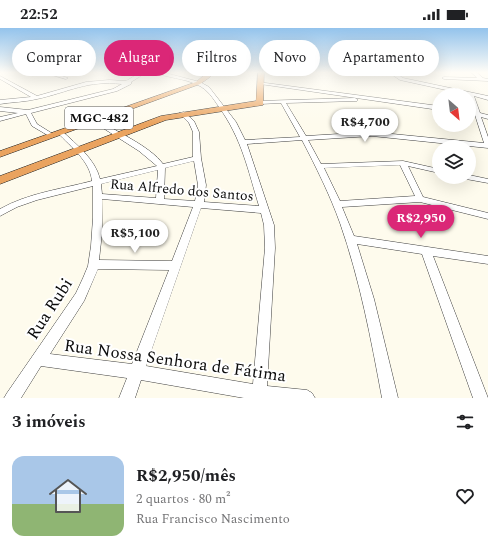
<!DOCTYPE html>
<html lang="pt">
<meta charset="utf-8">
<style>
body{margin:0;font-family:Spectral,serif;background:#f2f2f2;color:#202124;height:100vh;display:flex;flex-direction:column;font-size:15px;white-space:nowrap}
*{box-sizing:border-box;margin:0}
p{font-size:13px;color:#757577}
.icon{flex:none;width:22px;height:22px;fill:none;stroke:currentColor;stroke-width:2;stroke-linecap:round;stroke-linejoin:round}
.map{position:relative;height:370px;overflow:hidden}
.side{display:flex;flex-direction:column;background:#fff;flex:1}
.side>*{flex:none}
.guide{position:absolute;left:12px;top:12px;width:464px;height:36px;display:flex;gap:8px}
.needle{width:26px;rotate:152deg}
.tools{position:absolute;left:432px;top:60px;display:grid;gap:8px}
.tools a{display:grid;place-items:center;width:44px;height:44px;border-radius:50%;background:#fff;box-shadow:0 4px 16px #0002;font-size:20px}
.price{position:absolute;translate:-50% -34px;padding:0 9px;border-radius:14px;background:#fff;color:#222;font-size:13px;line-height:26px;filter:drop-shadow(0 1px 2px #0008)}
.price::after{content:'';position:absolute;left:50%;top:24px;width:12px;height:9px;margin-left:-6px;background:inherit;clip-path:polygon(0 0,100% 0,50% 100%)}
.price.current{background:#db2777;color:#fff}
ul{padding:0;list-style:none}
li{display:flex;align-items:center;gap:12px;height:100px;padding:0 12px}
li+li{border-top:1px solid #e0e0e0}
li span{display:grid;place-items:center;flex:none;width:112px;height:80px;border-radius:12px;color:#555}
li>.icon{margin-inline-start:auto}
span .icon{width:48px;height:48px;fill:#fffc;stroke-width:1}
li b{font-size:17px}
h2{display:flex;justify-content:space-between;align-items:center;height:48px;padding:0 12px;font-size:17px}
.pill{padding:0 14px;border-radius:18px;background:#fff;box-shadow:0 4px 16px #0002;font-size:14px;line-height:36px}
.pill.current{background:#db2777;color:#fff}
.status{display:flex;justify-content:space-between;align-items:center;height:28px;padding:0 20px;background:#fff;direction:ltr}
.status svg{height:11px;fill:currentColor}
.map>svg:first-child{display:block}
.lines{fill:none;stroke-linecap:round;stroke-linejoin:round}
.minor-casing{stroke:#3f3f3f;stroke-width:1}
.highway-casing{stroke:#1d1d1d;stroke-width:1}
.minor{fill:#fff;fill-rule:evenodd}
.highway{fill:#eaa35f;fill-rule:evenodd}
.labels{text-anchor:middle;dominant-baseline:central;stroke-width:4;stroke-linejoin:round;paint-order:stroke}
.shield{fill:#fff;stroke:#555;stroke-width:1}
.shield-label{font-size:13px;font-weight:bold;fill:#0c0c0c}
.street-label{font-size:14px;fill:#0c0c0c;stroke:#fff}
.near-street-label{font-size:17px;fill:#0c0c0c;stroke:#fff}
</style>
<div class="status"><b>22:52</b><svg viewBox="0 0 49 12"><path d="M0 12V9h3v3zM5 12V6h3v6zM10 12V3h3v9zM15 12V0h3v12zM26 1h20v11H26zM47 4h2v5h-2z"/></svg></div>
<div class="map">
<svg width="488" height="370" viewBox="0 0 488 370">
<rect width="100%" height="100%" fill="#fefbed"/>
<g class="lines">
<g class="minor-casing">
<path id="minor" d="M42,44H50L68,50L66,51Z
M141,44H147L131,54V56L117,63L31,85L37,96L53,106V108H49L32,98L26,86L0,93V89L18,85L0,83V79L28,82L113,61L122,56C87,52 69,64 37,71C25,74 12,74 0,76V72L31,69L0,51V48L37,68L86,54L109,52L126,53Z
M153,44H162L200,54L209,59L236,94L245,112L300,109L281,75L260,76L258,75V73L355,70L358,72L357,73L286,75L306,108L372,104L484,115L475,87L469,85L474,84L469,67L400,52L388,44H394L403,50L488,68V72L474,68L480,85L488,87V91L481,89L488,109V120L372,108L308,112L321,136L403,133L439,141V145L408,138L423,169L488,185V191L420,174L342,179L354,208L488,228V236L433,228L488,370H473L422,226L357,216L374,271L398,370H382C371,311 360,252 340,195C330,167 316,139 302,112L247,116L274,197L275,220L267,358L307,362L312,365L315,370H244L141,352L135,370H119L127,350L41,338L21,370H4L7,365L76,265L83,250L88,238L91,218L93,190V158L37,172L17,179L0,188V181C28,165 62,161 92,153C90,133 71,119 58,105V103H62C77,117 95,131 100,151L157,138L139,123L92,93V91H96C115,103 150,118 163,136L193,129V104L189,95L179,85L184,84L194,93L199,104L201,130L206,157L204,174L259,178C248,142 242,111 219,79C213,70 208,62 198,57C184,50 167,50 153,44ZM194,133L198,157L195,173L164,171L165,140ZM400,137L415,168L340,173L324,140ZM158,142L156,170L102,166L101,156ZM102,171L193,179L172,233L99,232L102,205ZM201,180L261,185L264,197L265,220L253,356L146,338ZM98,241L169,242L132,336L50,326L84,273Z
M471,44H476L483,50L488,51V53L444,51L442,50L444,49L477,50Z
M258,54L439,78V82L260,56Z
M469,147L488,151V155L466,151L465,149H469Z"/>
</g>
<g class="highway-casing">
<path id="highway" d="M208,44H214L210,49L200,56L0,129V123L196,54Z
M258,44H264L263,77L166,92L0,156V148L161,88L256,73Z"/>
</g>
<use href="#minor" class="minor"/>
<use href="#highway" class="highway"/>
</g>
<linearGradient id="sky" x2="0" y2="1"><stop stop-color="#93c3ec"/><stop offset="0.46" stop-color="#fffdf7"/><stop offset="1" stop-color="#fffdf7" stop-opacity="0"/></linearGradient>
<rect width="488" height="96" fill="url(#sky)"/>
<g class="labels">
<rect class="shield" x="65" y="79" width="68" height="22" rx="3"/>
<g class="shield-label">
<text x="99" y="90">MGC-482</text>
</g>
<g class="street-label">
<text transform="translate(182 162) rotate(5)">Rua Alfredo dos Santos</text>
</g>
<g class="near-street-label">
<text transform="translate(50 281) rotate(-57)">Rua Rubi</text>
<text transform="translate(175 333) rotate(8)">Rua Nossa Senhora de Fátima</text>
</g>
</g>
</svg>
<div class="tools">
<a><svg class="needle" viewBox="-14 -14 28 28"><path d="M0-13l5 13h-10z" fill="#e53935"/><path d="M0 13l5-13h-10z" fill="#757577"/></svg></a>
<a><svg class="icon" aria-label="layers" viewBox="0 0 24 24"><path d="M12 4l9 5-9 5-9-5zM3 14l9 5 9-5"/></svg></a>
</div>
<b class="price" style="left:365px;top:115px">R$4,700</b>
<b class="price current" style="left:421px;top:211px">R$2,950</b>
<b class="price" style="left:135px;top:226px">R$5,100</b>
<div class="guide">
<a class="pill">Comprar</a>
<a class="pill current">Alugar</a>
<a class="pill">Filtros</a>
<a class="pill">Novo</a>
<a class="pill">Apartamento</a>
</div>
</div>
<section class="side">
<h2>3 imóveis<svg class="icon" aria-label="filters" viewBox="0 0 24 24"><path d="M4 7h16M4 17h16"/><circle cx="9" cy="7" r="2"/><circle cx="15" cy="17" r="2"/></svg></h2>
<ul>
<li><span style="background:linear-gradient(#a9c7e8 60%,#8fb573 0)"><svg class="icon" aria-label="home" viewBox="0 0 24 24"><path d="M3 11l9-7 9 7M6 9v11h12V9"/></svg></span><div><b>R$2,950/mês</b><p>2 quartos · 80 m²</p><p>Rua Francisco Nascimento</p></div><svg class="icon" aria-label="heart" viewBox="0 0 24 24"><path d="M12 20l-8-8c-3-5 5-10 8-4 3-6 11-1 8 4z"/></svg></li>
</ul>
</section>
